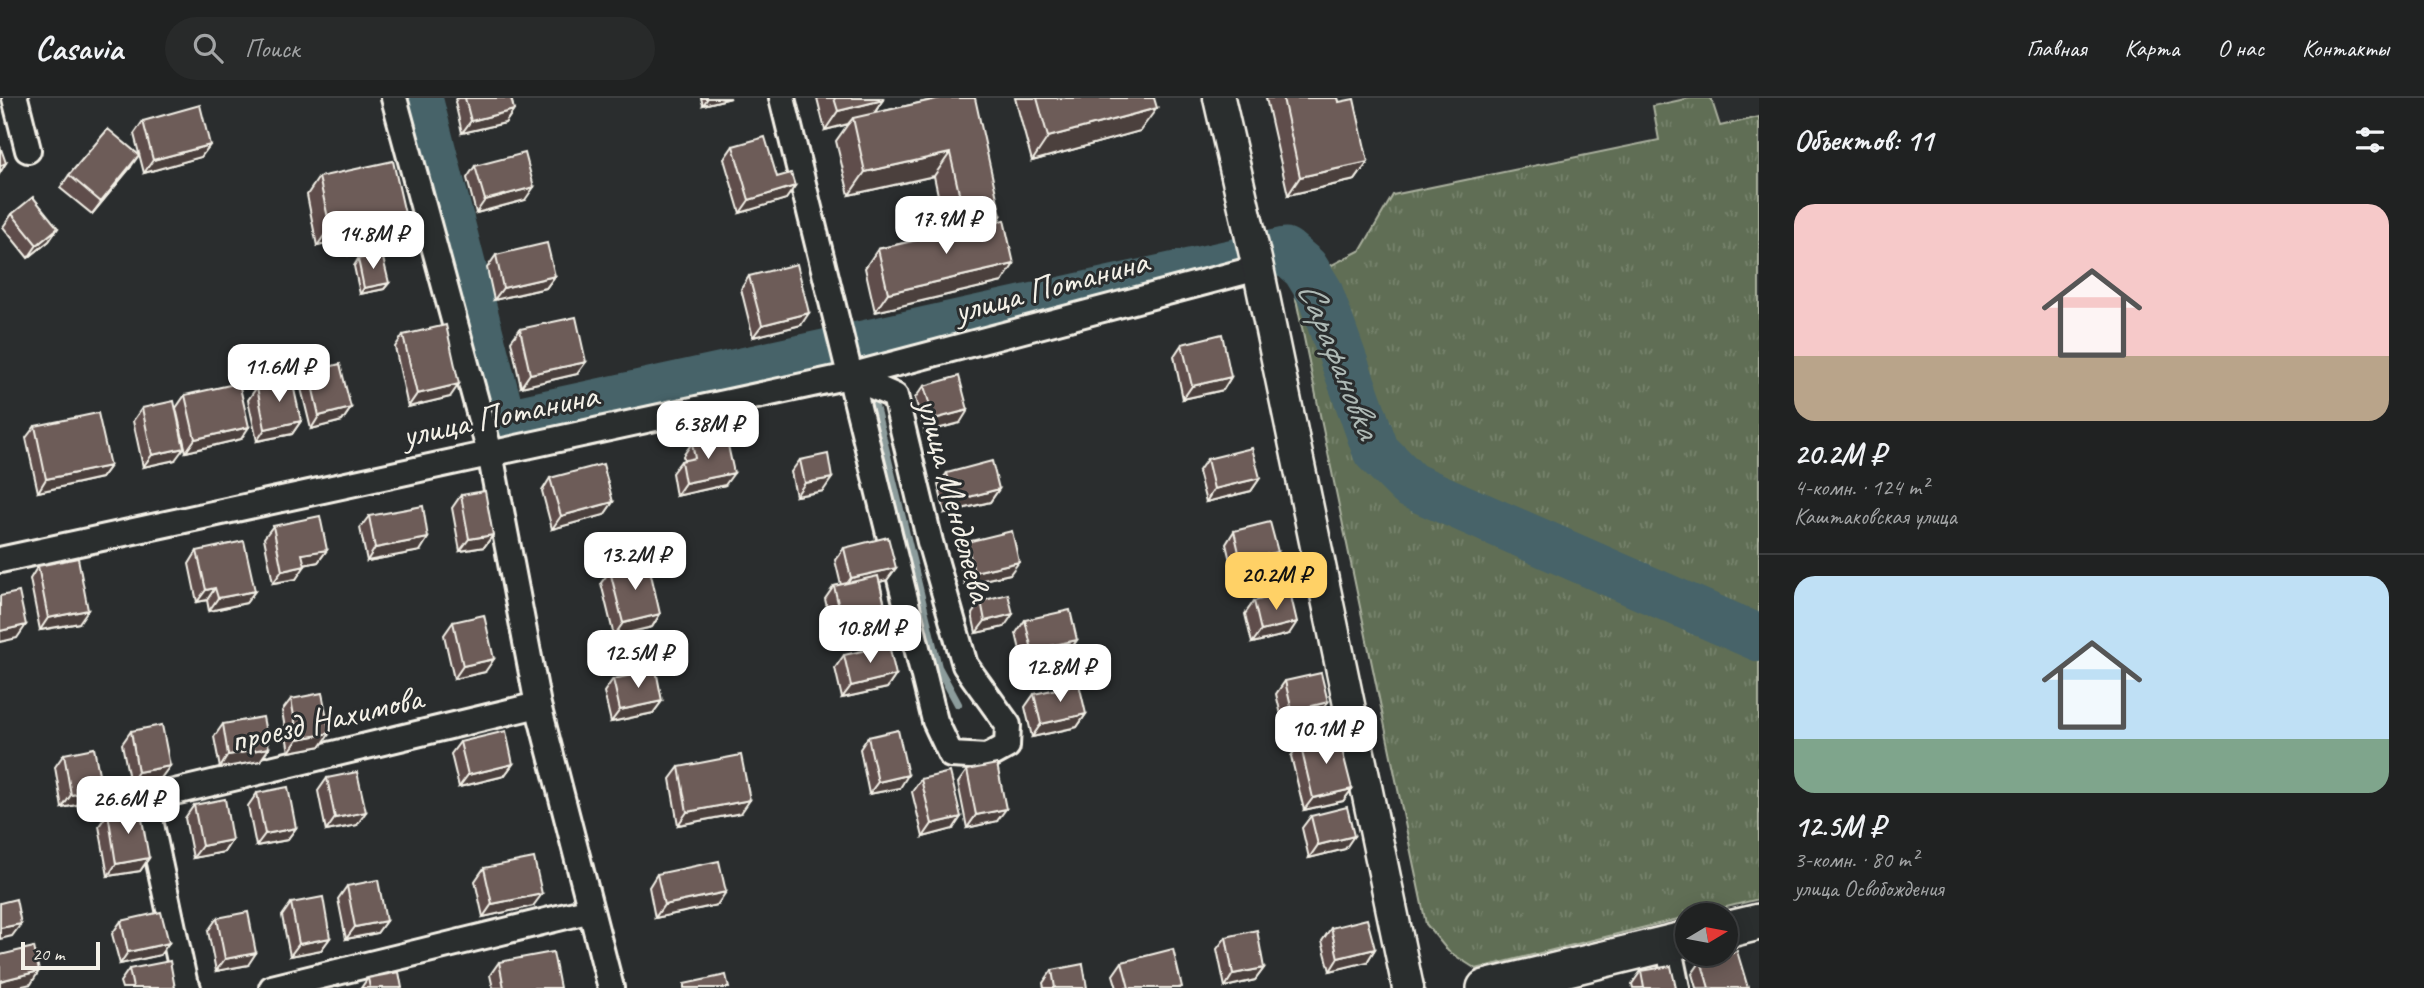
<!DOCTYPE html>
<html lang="ru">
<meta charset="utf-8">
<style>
body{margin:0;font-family:Caveat,sans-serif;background:#282a2a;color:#f1f3f6;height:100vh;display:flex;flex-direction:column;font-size:26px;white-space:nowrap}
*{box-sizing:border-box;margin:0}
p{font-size:23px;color:#a2a4a5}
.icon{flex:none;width:38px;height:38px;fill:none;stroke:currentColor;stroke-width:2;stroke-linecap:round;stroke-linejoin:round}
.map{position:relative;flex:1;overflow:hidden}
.panel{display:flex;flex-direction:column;background:#202222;width:665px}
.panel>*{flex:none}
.needle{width:46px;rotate:80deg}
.tools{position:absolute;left:1675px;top:805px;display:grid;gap:14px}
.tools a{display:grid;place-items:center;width:63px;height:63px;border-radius:50%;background:#202222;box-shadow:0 4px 18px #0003,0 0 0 2px #3d3f40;font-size:35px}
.scale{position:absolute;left:21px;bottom:18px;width:79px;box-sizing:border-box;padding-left:7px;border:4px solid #f4f1e8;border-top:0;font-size:19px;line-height:24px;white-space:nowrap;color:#f4f1e8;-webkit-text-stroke:5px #2a2d2e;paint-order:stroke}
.price{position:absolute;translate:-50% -60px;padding:0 16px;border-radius:14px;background:#fff;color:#222;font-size:23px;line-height:46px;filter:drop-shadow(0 2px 4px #0008)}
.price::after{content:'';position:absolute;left:50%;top:42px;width:21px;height:16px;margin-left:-10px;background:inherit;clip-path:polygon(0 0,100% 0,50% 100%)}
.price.active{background:#ffd166;color:#111}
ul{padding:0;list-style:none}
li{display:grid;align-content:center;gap:14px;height:371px;padding:0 35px}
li+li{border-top:2px solid #3d3f40}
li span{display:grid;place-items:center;height:217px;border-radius:21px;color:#555}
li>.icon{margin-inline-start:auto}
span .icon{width:126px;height:126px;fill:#fffc;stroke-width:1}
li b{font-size:30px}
h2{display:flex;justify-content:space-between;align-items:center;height:84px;padding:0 35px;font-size:30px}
header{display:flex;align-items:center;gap:42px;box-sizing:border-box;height:98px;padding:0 35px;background:#202222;border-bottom:2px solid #3d3f40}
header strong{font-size:33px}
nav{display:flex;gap:38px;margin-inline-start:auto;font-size:24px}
.search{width:490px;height:63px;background:#282a2a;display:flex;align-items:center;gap:18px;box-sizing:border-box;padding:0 24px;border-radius:38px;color:#a2a4a5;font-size:26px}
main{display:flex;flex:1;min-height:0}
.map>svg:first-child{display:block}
.park{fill:url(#park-tufts);stroke:#aab09e;stroke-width:2}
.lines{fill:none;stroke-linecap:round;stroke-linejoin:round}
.stream{stroke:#8c9c9c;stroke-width:8}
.river{stroke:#466469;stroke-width:47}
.minor-casing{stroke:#f4f1e8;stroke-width:30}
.tertiary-casing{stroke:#f4f1e8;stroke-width:35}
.secondary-casing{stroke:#f4f1e8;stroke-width:40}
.minor{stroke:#2a2d2e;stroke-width:24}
.tertiary{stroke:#2a2d2e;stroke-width:30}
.secondary{stroke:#2a2d2e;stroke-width:35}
.wall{fill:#5e4e4c;stroke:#f4f1e8;stroke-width:2}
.shaded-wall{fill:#4c403e;stroke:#f4f1e8;stroke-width:2}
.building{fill:#6d5b58;stroke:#f4f1e8;stroke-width:2}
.labels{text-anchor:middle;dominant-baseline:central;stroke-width:6;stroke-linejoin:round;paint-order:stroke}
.street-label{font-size:35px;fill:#f4f1e8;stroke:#2a2d2e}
.water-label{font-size:37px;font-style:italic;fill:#aeb9b5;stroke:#2a2d2e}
</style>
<header>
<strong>Casavia</strong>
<div class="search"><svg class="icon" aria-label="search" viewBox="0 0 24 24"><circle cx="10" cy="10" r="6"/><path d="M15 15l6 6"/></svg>Поиск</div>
<nav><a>Главная</a><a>Карта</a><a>О нас</a><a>Контакты</a></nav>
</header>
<main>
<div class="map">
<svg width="1759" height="890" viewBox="0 0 1759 890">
<defs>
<pattern id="park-tufts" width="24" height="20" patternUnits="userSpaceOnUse" patternTransform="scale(1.75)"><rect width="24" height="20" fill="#606e55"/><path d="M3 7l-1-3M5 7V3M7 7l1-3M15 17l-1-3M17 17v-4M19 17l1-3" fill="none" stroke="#77836d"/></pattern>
</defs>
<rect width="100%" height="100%" fill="#2a2d2e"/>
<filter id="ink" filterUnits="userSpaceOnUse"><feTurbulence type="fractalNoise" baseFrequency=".0143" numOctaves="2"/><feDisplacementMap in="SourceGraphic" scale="14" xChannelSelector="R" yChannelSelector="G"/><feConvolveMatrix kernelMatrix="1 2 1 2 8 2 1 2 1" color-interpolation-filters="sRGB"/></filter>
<g filter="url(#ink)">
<path class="park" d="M1690,0H1711L1720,28L1759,19V801L1476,871L1448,853L1426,826L1293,187L1361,152L1393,97L1659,42L1653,8Z"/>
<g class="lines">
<path class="stream" d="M874,304L938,569L958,606"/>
<path class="river" d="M419,0L503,325L834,253
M850,249L1285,153L1305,170L1319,193L1376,353L1410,387L1759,540"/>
<g class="minor-casing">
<path id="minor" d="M15,0L28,52
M394,0L490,355L538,607L611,890
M782,0L935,623L951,657L987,659L1007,648L1008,627L965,567L930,444L895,298L849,278
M0,462L849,278L1258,170
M1668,846L1677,890
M188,890L185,887L149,717L166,696L538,607
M272,890L591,812"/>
</g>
<g class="tertiary-casing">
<path id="tertiary" d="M1219,0L1258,170L1408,890"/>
</g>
<g class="secondary-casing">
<path id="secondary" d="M1726,832L1759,824
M1485,890L1687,841"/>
</g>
<use href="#minor" class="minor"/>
<use href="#tertiary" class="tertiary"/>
<use href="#secondary" class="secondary"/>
</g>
<path class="wall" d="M457,0H511L514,12L505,25L462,35L455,4Z
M701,0H731L703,7Z
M817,0H883L875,15L941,0L1001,118L998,123L1002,184L875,214L865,170L878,151L946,135L934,78L849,97L836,43L848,26L825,32Z
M1015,0H1154L1140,33L1032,63Z
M1266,0H1338L1339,4L1368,64L1355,82L1288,97Z
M143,23L210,47L201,59L144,75L134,36Z
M733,48L777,79L795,88L786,101L740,115L724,61Z
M475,68L525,102L476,115L467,80Z
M130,70L92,116L60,90L69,77Z
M319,79L395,147L349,157L346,142L317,148L307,97Z
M12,116L58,130L49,143L28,160L3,129Z
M496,157L555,178L546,190L494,202L487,170Z
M358,161L389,185L384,191L360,196L354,168Z
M749,178L801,227L753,239L741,191Z
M520,231L577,276L521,289L511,243Z
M403,237L450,299L408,309L395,249Z
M1182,246L1231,279L1223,292L1183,301L1174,258Z
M309,274L351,310L342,323L311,331L300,286Z
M924,288L960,325L925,334L915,300Z
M257,289L301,323L292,336L257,343L248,302Z
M185,297L241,341L186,354L176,310Z
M142,310L175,362L143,369L133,323Z
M35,328L110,368L101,380L38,394L26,340Z
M692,345L725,387L676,398L672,375L681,363L684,362L683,358Z
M1207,361L1260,380L1251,393L1206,404L1198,374Z
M800,362L823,393L796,398L791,374Z
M947,375L999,391L990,404L945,415L938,387Z
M550,380L613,404L604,417L552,431L542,393Z
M461,397L493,437L484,449L460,453L452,410Z
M369,418L420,453L367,463L360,430Z
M273,428L327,452L318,464L304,467L296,481L273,485L264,440Z
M1234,433L1269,466L1233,475L1226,446Z
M967,444L1010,476L965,486L958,456Z
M844,450L896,470L887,482L880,484L885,508L876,520L832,531L825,501L834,488L841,487L835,462Z
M197,453L255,493L246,505L209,513L207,502L197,504L189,466Z
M38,468L79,525L40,532L30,481Z
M610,473L660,516L652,529L614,538L601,485Z
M981,503L1004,529L976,535L972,516Z
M1254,503L1289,536L1252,545L1245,516Z
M1025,522L1077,542L1068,555L1023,565L1016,535Z
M453,524L485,574L454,581L444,537Z
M844,557L896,577L887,590L842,600L835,570Z
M613,581L662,603L653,615L611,624L604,594Z
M1285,583L1319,616L1283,625L1276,596Z
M1034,596L1086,616L1077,629L1032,639L1025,609Z
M291,601L321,648L289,654L282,613Z
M223,626L260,663L220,670L214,639Z
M131,633L161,680L130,686L122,646Z
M868,639L900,690L869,696L860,651Z
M460,644L513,666L504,678L459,689L451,656Z
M1300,645L1352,691L1343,703L1304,712L1291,658Z
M64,656L94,703L62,710L55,669Z
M679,669L741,715L678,727L670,681Z
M967,672L997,723L967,730L958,685Z
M327,680L357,727L326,733L318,693Z
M921,681L953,731L923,739L912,694Z
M257,695L296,730L287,742L256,748L248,708Z
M194,707L232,742L224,754L193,760L185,720Z
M108,715L149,760L140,773L108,778L99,728Z
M1311,718L1345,751L1309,760L1302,730Z
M484,770L533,808L483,819L475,783Z
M657,776L717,807L655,820L649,789Z
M347,788L386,823L377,835L346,841L338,801Z
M291,805L330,840L321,852L290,858L282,818Z
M217,820L248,867L216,873L208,833Z
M121,823L160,857L120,866L112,836Z
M1331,830L1375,851L1367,864L1330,873L1322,843Z
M1226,839L1264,870L1255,882L1225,889L1217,851Z
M1701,863L1748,890H1696L1692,876Z
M499,864L560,890H493L490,877Z
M1122,864L1181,890H1117L1113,877Z
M129,871L175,890H122L120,884Z
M1052,872L1087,890H1044L1043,885Z
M1641,873L1676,890H1633L1632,886Z
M368,880L402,890H361Z"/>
<path class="shaded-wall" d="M708,0H731L703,7Z
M883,2L870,21L853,20L848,26L825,32L838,13Z
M1157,10L1140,33L1032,63L1048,39Z
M514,12L505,25L462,35L471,23Z
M210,47L201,59L144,75L153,62Z
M950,55L934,78L849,97L865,74Z
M139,57L130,70L92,116L101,104Z
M1368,64L1355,82L1288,97L1300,79Z
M6,65L0,75V68Z
M795,88L786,101L740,115L749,102Z
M534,89L525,102L476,115L485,102Z
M1001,118L985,141L950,149L966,126Z
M358,123L346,142L317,148L330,129Z
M408,129L395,147L349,157L362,139Z
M58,130L49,143L28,160L37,147Z
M1014,166L1002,184L875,214L888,195Z
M555,178L546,190L494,202L503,190Z
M389,185L384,191L360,196L364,190Z
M809,215L801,227L753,239L762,227Z
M586,264L577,276L521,289L530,276Z
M1231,279L1223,292L1183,301L1192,288Z
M459,286L450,299L408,309L417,296Z
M351,310L342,323L311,331L319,318Z
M968,312L960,325L925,334L934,321Z
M301,323L292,336L257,343L265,331Z
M249,329L241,341L186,354L195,341Z
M184,350L175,362L143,369L152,357Z
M110,368L101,380L38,394L46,381Z
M734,375L725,387L676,398L685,385Z
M832,380L823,393L796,398L805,385Z
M1260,380L1251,393L1206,404L1214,391Z
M999,391L990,404L945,415L954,403Z
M613,404L604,417L552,431L561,418Z
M493,437L484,449L460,453L469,441Z
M428,440L420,453L367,463L375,450Z
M327,452L318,464L293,469L302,456Z
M1278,454L1269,466L1233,475L1241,463Z
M1019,464L1010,476L965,486L974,474Z
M305,468L296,481L273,485L282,473Z
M896,470L887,482L842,493L851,480Z
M215,490L207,502L197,504L206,492Z
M255,493L246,505L209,513L218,500Z
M885,508L876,520L832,531L841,518Z
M88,512L79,525L40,532L48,520Z
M660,516L652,529L614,538L623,525Z
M1013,516L1004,529L976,535L985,523Z
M1297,524L1289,536L1252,545L1261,533Z
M26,527L17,540L0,544V533Z
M1077,542L1068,555L1023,565L1032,552Z
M494,561L485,574L454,581L463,568Z
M896,577L887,590L842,600L851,588Z
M662,603L653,615L611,624L620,612Z
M1328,604L1319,616L1283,625L1292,613Z
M1086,616L1077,629L1032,639L1041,626Z
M330,635L321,648L289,654L298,641Z
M269,650L260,663L220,670L228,657Z
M513,666L504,678L459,689L468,677Z
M170,668L161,680L130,686L138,674Z
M908,677L900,690L869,696L878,684Z
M102,691L94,703L62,710L71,697Z
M1352,691L1343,703L1304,712L1313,700Z
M750,702L741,715L678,727L687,714Z
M1006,711L997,723L967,730L976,717Z
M366,714L357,727L326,733L335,720Z
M961,719L953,731L923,739L932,726Z
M296,730L287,742L256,748L265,736Z
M1354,738L1345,751L1309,760L1318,747Z
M232,742L224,754L193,760L202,748Z
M149,760L140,773L108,778L116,766Z
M726,794L717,807L655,820L664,807Z
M542,796L533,808L483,819L492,806Z
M386,823L377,835L346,841L355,829Z
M21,826L12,838L0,841V830Z
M330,840L321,852L290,858L299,846Z
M169,845L160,857L120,866L128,854Z
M1375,851L1367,864L1330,873L1338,860Z
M256,855L248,867L216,873L225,861Z
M1264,870L1255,882L1225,889L1233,876Z
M39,873L31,886L14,890H0V883Z"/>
<path class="building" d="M465,0H511L514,12L471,23Z
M834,0H883V2L838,13Z
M941,0H975L1001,118L966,126L950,55L865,74L853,20Z
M1037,0H1154L1157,10L1048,39Z
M1283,0H1338L1339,4L1354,1L1368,64L1300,79Z
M200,7L210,47L153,62L143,23Z
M108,31L139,57L101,104L69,77Z
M765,39L777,79L791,75L795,88L749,102L733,48Z
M0,48L6,65L0,68Z
M525,55L534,89L485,102L475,68Z
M393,63L408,129L362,139L358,123L330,129L319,79Z
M33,99L58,130L37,147L12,116Z
M1004,122L1014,166L888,195L878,151Z
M547,145L555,178L503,190L496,157Z
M382,156L389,185L364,190L358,161Z
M797,166L809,215L762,227L749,178Z
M576,219L586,264L530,276L520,231Z
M446,227L459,286L417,296L403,237Z
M1222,236L1231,279L1192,288L1182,246Z
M340,266L351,310L319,318L309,274Z
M959,278L968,312L934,321L924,288Z
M292,282L301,323L265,331L257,289Z
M239,285L249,329L195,341L185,297Z
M174,303L184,350L152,357L142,310Z
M98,315L110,368L46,381L35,328Z
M726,338L734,375L685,385L681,363L695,360L692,345Z
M1252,350L1260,380L1214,391L1207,361Z
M828,356L832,380L805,385L800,362Z
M992,363L999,391L954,403L947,375Z
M603,366L613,404L561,418L550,380Z
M485,393L493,437L469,441L461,397Z
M423,408L428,440L375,450L369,418Z
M320,418L327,452L302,456L305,468L282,473L273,428Z
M1270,424L1278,454L1241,463L1234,433Z
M1012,433L1019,464L974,474L967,444Z
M888,439L896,470L851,480L844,450Z
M244,443L255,493L218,500L215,490L206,492L197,453Z
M78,460L88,512L48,520L38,468Z
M648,463L660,516L623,525L610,473Z
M878,478L885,508L841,518L834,488Z
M19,494L26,527L0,533V498Z
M1290,494L1297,524L1261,533L1254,503Z
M1008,496L1013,516L985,523L981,503Z
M1070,512L1077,542L1032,552L1025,522Z
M484,517L494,561L463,568L453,524Z
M889,547L896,577L851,588L844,557Z
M656,572L662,603L620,612L613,581Z
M1321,575L1328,604L1292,613L1285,583Z
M1079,586L1086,616L1041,626L1034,596Z
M322,595L330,635L298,641L291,601Z
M263,619L269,650L228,657L223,626Z
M162,627L170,668L138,674L131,633Z
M898,632L908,677L878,684L868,639Z
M506,633L513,666L468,677L460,644Z
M1338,636L1352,691L1313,700L1300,645Z
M94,650L102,691L71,697L64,656Z
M741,657L750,702L687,714L679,669Z
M997,666L1006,711L976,717L967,672Z
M357,674L366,714L335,720L327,680Z
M950,674L961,719L932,726L921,681Z
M288,689L296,730L265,736L257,695Z
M225,701L232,742L202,748L194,707Z
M1347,709L1354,738L1318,747L1311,718Z
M140,710L149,760L116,766L108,715Z
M534,760L542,796L492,806L484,770Z
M719,763L726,794L664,807L657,776Z
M378,782L386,823L355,829L347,788Z
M323,799L330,840L299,846L291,805Z
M16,801L21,826L0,830V805Z
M161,814L169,845L128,854L121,823Z
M248,814L256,855L225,861L217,820Z
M1367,821L1375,851L1338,860L1331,830Z
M1257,832L1264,870L1233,876L1226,839Z
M34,849L39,873L0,883V857Z
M1173,851L1182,889L1178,890H1129L1122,864Z
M1737,853L1748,890H1709L1701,863Z
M553,854L560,890H504L499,864Z
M170,863L175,890H133L129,871Z
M1083,866L1087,890H1055L1052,872Z
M1671,868L1676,890H1644L1641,873Z
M399,874L402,890H370L368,880Z
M726,877L729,890H684V886Z"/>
</g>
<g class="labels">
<g class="street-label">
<text transform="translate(1051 188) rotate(-15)">улица Потанина</text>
<text transform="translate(500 317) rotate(-12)">улица Потанина</text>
<text transform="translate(955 402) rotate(75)">улица Менделеева</text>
<text transform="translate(326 621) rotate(-13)">проезд Нахимова</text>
</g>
<g class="water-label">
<text transform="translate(1340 261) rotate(68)">Сарафановка</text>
</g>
</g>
</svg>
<div class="tools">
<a><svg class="needle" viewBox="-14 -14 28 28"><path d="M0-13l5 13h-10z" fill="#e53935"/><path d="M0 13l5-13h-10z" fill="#a2a4a5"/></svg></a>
</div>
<div class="scale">20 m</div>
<b class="price" style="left:946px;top:158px">17.9M ₽</b>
<b class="price" style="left:373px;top:173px">14.8M ₽</b>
<b class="price" style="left:279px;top:306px">11.6M ₽</b>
<b class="price" style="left:708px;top:363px">6.38M ₽</b>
<b class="price" style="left:635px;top:494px">13.2M ₽</b>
<b class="price active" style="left:1276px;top:514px">20.2M ₽</b>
<b class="price" style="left:870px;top:567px">10.8M ₽</b>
<b class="price" style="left:638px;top:592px">12.5M ₽</b>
<b class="price" style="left:1060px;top:606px">12.8M ₽</b>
<b class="price" style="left:1326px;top:668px">10.1M ₽</b>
<b class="price" style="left:128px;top:738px">26.6M ₽</b>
</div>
<section class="panel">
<h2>Объектов: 11<svg class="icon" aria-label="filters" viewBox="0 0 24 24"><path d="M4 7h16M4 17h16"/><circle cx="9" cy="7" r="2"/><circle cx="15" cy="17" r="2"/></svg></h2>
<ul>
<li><span style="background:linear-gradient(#f6c9c9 70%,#b9a48a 0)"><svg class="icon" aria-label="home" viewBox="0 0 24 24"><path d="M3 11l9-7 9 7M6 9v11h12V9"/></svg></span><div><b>20.2M ₽</b><p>4-комн. · 124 m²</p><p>Каштаковская улица</p></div></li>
<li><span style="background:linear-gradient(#bfe0f5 75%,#7fa58c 0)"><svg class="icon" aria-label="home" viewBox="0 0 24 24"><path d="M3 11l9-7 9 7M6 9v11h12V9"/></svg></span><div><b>12.5M ₽</b><p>3-комн. · 80 m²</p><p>улица Освобождения</p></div></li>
</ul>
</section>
</main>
